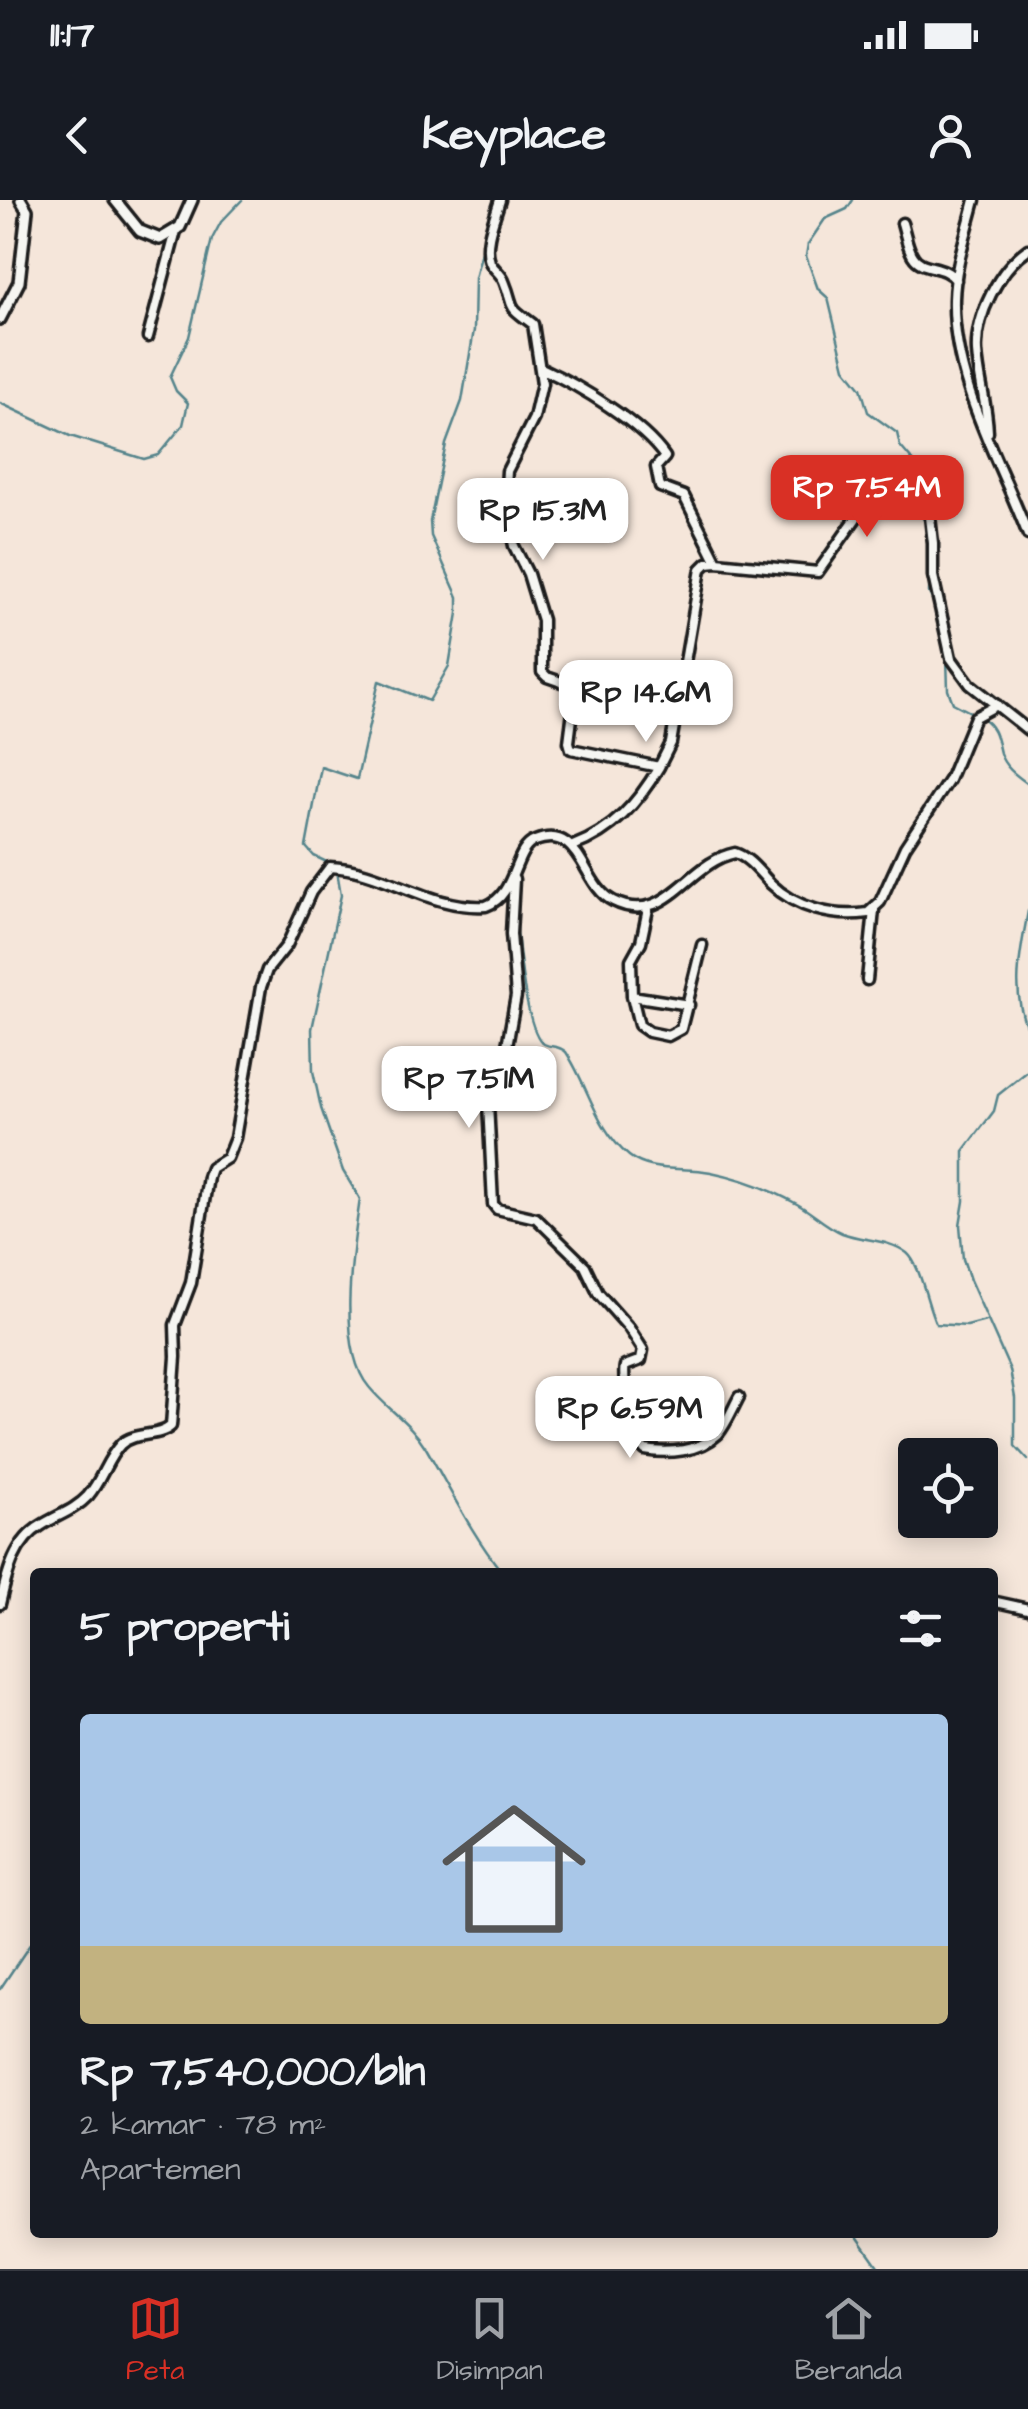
<!DOCTYPE html>
<html lang="id">
<meta charset="utf-8">
<style>
body{margin:0;font-family:"Architects Daughter",sans-serif;background:#242831;color:#f1f3f6;height:100vh;display:flex;flex-direction:column;font-size:38px;white-space:nowrap}
*{box-sizing:border-box;margin:0}
p{font-size:32px;color:#9ea1a6}
.icon{flex:none;width:55px;height:55px;fill:none;stroke:currentColor;stroke-width:2;stroke-linecap:round;stroke-linejoin:round}
.map{position:relative;flex:1;overflow:hidden}
.side{position:absolute;left:30px;top:1368px;width:968px;height:670px;display:flex;flex-direction:column;background:#171b24;border-radius:10px;box-shadow:0 5px 25px #0003}
.side>*{flex:none}
.buttons{position:absolute;left:898px;top:1238px;display:grid;gap:20px}
.buttons a{display:grid;place-items:center;width:100px;height:100px;border-radius:10px;background:#171b24;box-shadow:0 5px 25px #0003;font-size:50px}
.price{position:absolute;translate:-50% -85px;padding:0 22px;border-radius:20px;background:#fff;color:#222;font-size:32px;line-height:65px;filter:drop-shadow(0 2px 5px #0008)}
.price::after{content:'';position:absolute;left:50%;top:60px;width:30px;height:22px;margin-left:-15px;background:inherit;clip-path:polygon(0 0,100% 0,50% 100%)}
.price.on{background:#d93025;color:#fff}
ul{padding:0;list-style:none}
li{display:grid;align-content:center;gap:20px;height:530px;padding:0 50px}
li+li{border-top:2px solid #363941}
li span{display:grid;place-items:center;height:310px;border-radius:10px;color:#555}
li>.icon{margin-inline-start:auto}
span .icon{width:180px;height:180px;fill:#fffc;stroke-width:1}
li b{font-size:42px}
h2{display:flex;justify-content:space-between;align-items:center;height:120px;padding:0 50px;font-size:42px}
.status{display:flex;justify-content:space-between;align-items:center;height:70px;padding:0 50px;background:#171b24;direction:ltr}
.status svg{height:28px;fill:currentColor}
header{display:flex;justify-content:space-between;align-items:center;height:130px;padding:0 50px;background:#171b24;font-size:45px;font-weight:700}
.tabs{display:flex;justify-content:space-around;align-items:center;height:140px;border-top:2px solid #363941;background:#171b24;font-size:28px;color:#9ea1a6}
.tabs a{display:grid;justify-items:center;gap:5px}
.tabs .on{color:#d93025}
.map>svg:first-child{display:block}
.lines{fill:none;stroke-linecap:round;stroke-linejoin:round}
.stream{stroke:#54848b;stroke-width:2.5}
.minor-casing{stroke:#1c1c1c;stroke-width:15}
.tertiary-casing{stroke:#1c1c1c;stroke-width:16}
.minor{stroke:#f6f6f2;stroke-width:8}
.tertiary{stroke:#f6f6f2;stroke-width:9}
</style>
<div class="status"><b>11:17</b><svg viewBox="0 0 49 12"><path d="M0 12V9h3v3zM5 12V6h3v6zM10 12V3h3v9zM15 12V0h3v12zM26 1h20v11H26zM47 4h2v5h-2z"/></svg></div>
<header><svg class="icon" aria-label="back" viewBox="0 0 24 24"><path d="M15 5l-7 7 7 7"/></svg>Keyplace<svg class="icon" aria-label="person" viewBox="0 0 24 24"><circle cx="12" cy="8" r="4"/><path d="M4 21q1-7 8-7t8 7"/></svg></header>
<div class="map">
<svg width="1028" height="2069" viewBox="0 0 1028 2069">
<rect width="100%" height="100%" fill="#f5e6da"/>
<filter id="ink" filterUnits="userSpaceOnUse"><feTurbulence type="fractalNoise" baseFrequency=".01" numOctaves="2"/><feDisplacementMap in="SourceGraphic" scale="20" xChannelSelector="R" yChannelSelector="G"/><feConvolveMatrix kernelMatrix="1 2 1 2 8 2 1 2 1" color-interpolation-filters="sRGB"/></filter>
<g filter="url(#ink)">
<g class="lines">
<path class="stream" d="M853,0L847,9L825,19L808,44L806,56L818,89L828,98L845,168L861,188L868,212L897,233L900,246L918,267L920,285
M0,203L70,236L144,259L158,255L183,225L188,203L176,191L170,177L189,137L212,39L221,22L242,0
M919,293L923,318L928,328
M930,356L929,393L937,410
M947,457L948,490L953,503L974,514
M981,517C996,528 996,537 1000,553C1004,567 1017,576 1028,584
M333,665L314,656L306,647L321,567L357,579L379,481L429,501L449,466L458,413V397L431,336L430,321L446,244L462,201L474,130L475,78L485,40
M337,671L341,695L312,829L313,871L321,908L343,971L360,999C353,1047 336,1148 369,1187C387,1209 411,1223 426,1248C451,1291 471,1333 502,1372
M1028,711C1021,750 1010,792 1028,830
M516,721C518,743 526,833 544,844C552,848 558,845 566,852C588,885 596,929 629,956C651,974 685,966 711,972C741,978 770,989 797,1004C812,1012 825,1026 842,1033C863,1041 889,1039 907,1053C921,1065 927,1106 936,1124L967,1126L986,1121
M1028,871L998,895L994,911L964,951V1001L960,1025L963,1059L970,1080L1010,1170L1015,1198V1246L1028,1260
M0,1789L35,1737
M854,2032L880,2069"/>
<g class="minor-casing">
<path id="minor" d="M500,0C495,17 483,44 490,62C493,69 501,73 504,81C516,110 504,103 533,124L542,183L534,218L507,271L505,304L514,346L528,374L542,420V472L547,477L576,487L569,542L571,549L659,567C638,603 613,631 573,646
M975,0C967,33 955,64 954,99C952,182 999,259 1028,335
M902,23C905,32 907,47 913,56C922,71 943,63 956,80
M148,137L176,31
M541,168C578,185 642,223 665,257L656,267L660,287L684,296L717,362
M988,232C987,204 979,180 977,152C975,116 999,69 1028,49
M659,567L671,543L701,369L707,363L717,362L818,372L883,280H897L927,290L933,343V376L951,458L970,484L1028,530
M514,679L511,734L516,796L503,868L488,903L493,1004L497,1009L536,1018L585,1066L598,1093L629,1128L643,1150L641,1160L625,1166C622,1173 629,1219 632,1230C634,1237 640,1244 645,1250C668,1254 699,1252 718,1234C726,1225 733,1208 739,1197
M648,709L641,742L631,760L632,796L639,825L649,832L668,836L681,829L702,745
M867,780L874,710
M632,796L689,805
M992,1401L1028,1409
M0,1404C7,1374 14,1341 42,1325C58,1315 75,1310 88,1296C102,1280 107,1258 121,1244C135,1231 158,1238 171,1226L176,1157L175,1125L191,1083L208,977L211,968L227,958L235,938L261,787L267,770L287,745L311,692L330,667C384,669 430,710 486,706C517,695 513,649 535,641C582,623 582,686 613,701C666,728 688,662 735,653C750,658 760,673 771,684C796,708 833,718 868,713L880,702L905,647L949,580L975,517L997,505"/>
</g>
<g class="tertiary-casing">
<path id="tertiary" d="M115,0L140,31L160,39L180,27L192,0
M0,119L19,82L27,10L21,0"/>
</g>
<use href="#minor" class="minor"/>
<use href="#tertiary" class="tertiary"/>
</g>
</g>
</svg>
<div class="buttons">
<a><svg class="icon" aria-label="locate" viewBox="0 0 24 24"><circle cx="12" cy="12" r="6"/><path d="M12 2v4M12 18v4M2 12h4M18 12h4"/></svg></a>
</div>
<b class="price on" style="left:867px;top:340px">Rp 7.54M</b>
<b class="price" style="left:543px;top:363px">Rp 15.3M</b>
<b class="price" style="left:646px;top:545px">Rp 14.6M</b>
<b class="price" style="left:469px;top:931px">Rp 7.51M</b>
<b class="price" style="left:630px;top:1261px">Rp 6.59M</b>
<section class="side">
<h2>5 properti<svg class="icon" aria-label="filters" viewBox="0 0 24 24"><path d="M4 7h16M4 17h16"/><circle cx="9" cy="7" r="2"/><circle cx="15" cy="17" r="2"/></svg></h2>
<ul>
<li><span style="background:linear-gradient(#a9c7e8 75%,#c2b280 0)"><svg class="icon" aria-label="home" viewBox="0 0 24 24"><path d="M3 11l9-7 9 7M6 9v11h12V9"/></svg></span><div><b>Rp 7,540,000/bln</b><p>2 kamar · 78 m²</p><p>Apartemen</p></div></li>
</ul>
</section>
</div>
<nav class="tabs">
<a class="on"><svg class="icon" aria-label="map" viewBox="0 0 24 24"><path d="M3 6l6-2 6 2 6-2v14l-6 2-6-2-6 2zM9 4v14M15 6v14"/></svg>Peta</a>
<a><svg class="icon" aria-label="saved" viewBox="0 0 24 24"><path d="M7 4h10v16l-5-4-5 4z"/></svg>Disimpan</a>
<a><svg class="icon" aria-label="home" viewBox="0 0 24 24"><path d="M3 11l9-7 9 7M6 9v11h12V9"/></svg>Beranda</a>
</nav>
